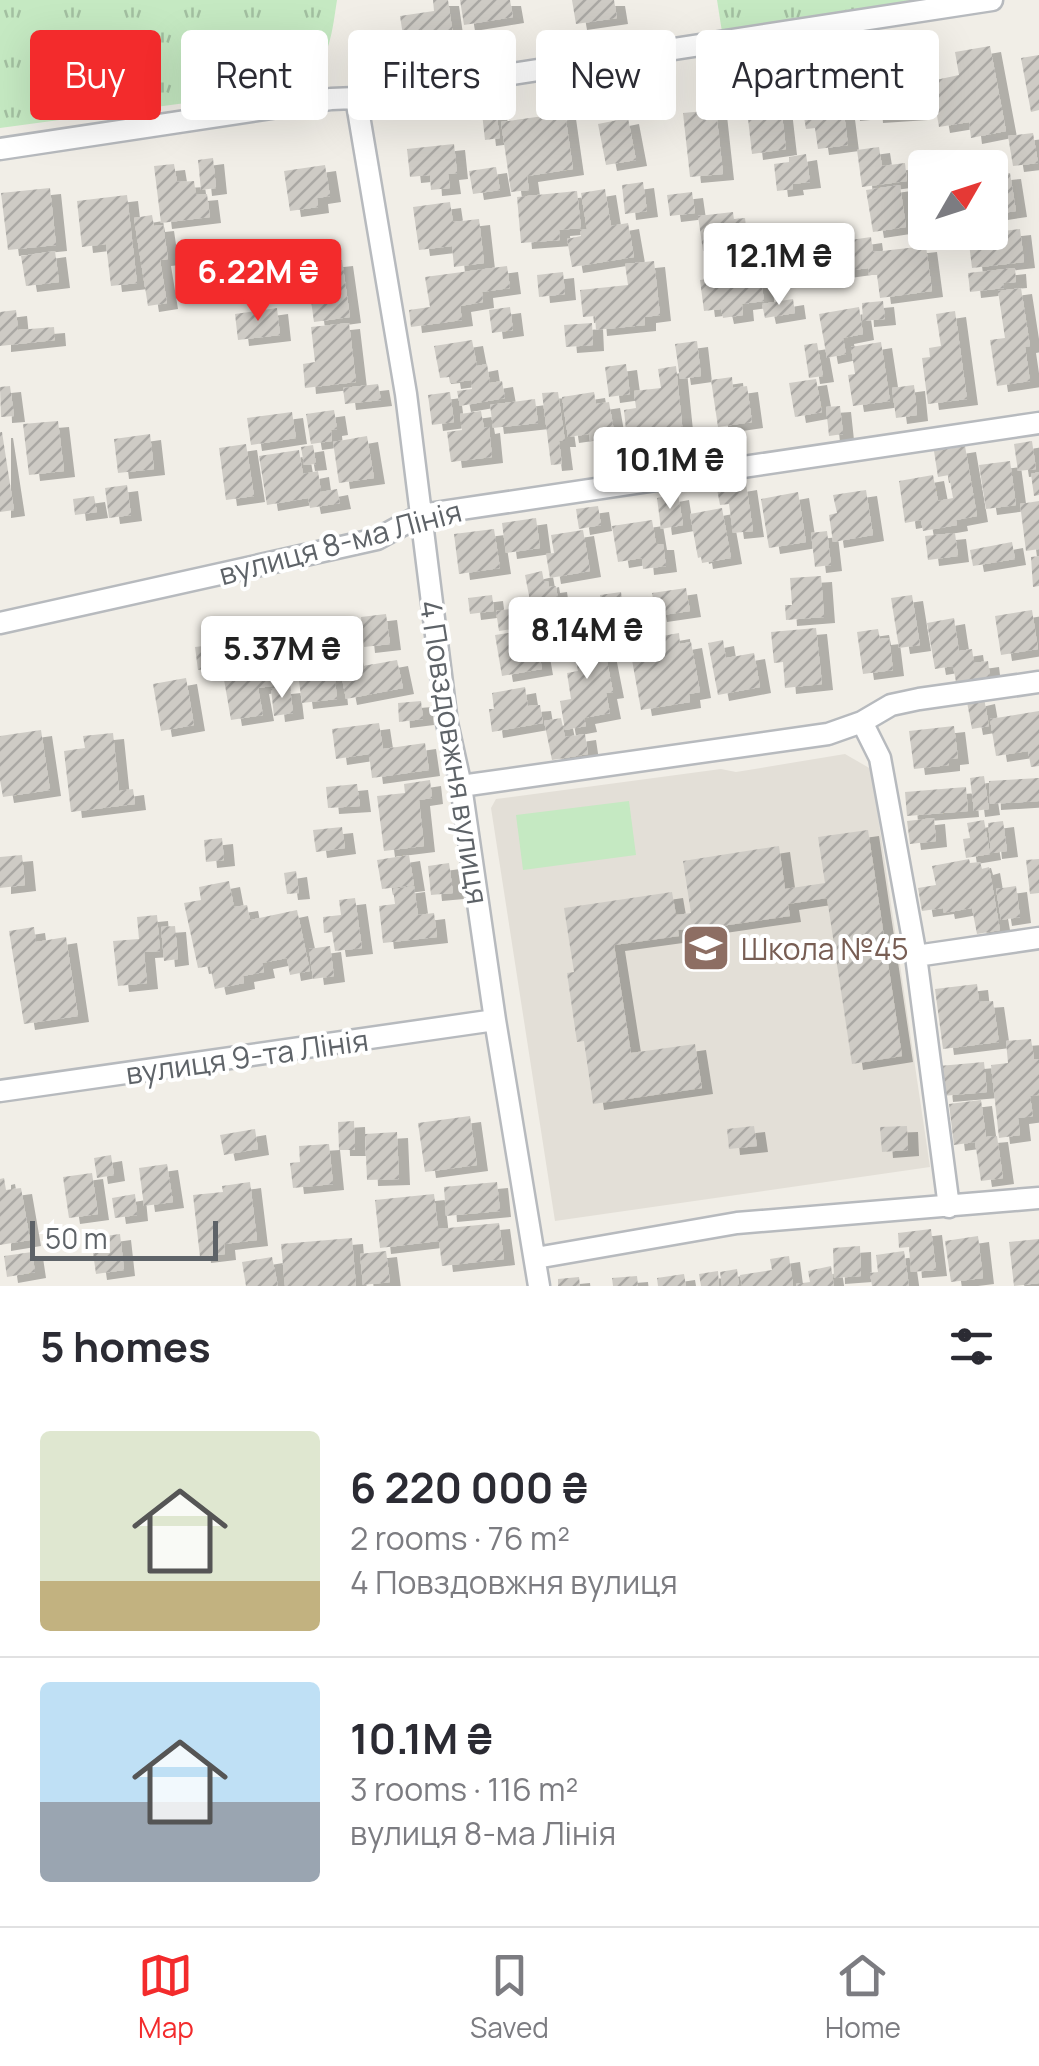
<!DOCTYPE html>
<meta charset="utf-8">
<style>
body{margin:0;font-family:Manrope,sans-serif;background:#f2f2f3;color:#2b2b33;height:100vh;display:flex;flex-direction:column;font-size:38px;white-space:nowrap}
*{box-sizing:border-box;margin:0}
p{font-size:32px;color:#7c7c81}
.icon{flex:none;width:55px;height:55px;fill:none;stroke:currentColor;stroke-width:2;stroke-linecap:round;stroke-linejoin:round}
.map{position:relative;height:1286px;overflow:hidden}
.drawer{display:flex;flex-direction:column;background:#fff;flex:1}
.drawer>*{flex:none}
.top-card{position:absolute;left:30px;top:30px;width:980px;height:90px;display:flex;gap:20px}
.needle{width:65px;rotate:51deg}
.controls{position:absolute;left:908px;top:150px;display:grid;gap:20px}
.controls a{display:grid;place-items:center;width:100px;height:100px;border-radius:10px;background:#fff;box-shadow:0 10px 40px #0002;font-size:50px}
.scale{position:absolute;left:30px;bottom:25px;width:188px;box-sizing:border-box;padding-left:10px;border:5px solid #5e6368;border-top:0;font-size:28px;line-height:35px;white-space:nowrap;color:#5e6368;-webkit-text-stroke:8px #fff;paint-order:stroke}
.price{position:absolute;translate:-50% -85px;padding:0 22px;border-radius:10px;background:#fff;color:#222;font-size:32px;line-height:65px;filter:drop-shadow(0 2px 5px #0008)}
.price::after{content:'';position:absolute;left:50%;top:60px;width:30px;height:22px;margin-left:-15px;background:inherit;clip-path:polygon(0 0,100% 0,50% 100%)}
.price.active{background:#f32b2c;color:#fff}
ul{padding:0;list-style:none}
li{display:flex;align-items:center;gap:30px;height:250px;padding:0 40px}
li+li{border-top:2px solid #e1e1e2}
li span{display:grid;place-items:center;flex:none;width:280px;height:200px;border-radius:10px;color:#555}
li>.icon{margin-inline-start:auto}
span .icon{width:120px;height:120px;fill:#fffc;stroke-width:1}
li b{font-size:42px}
h2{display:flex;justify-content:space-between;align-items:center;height:120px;padding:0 40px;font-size:42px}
.chip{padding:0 35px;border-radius:10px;background:#fff;box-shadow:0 10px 40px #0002;font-size:35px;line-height:90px}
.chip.active{background:#f32b2c;color:#fff}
.tabs{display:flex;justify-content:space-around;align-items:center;height:140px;border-top:2px solid #e1e1e2;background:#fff;font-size:28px;color:#7c7c81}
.tabs a{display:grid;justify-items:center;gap:5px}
.tabs .active{color:#f32b2c}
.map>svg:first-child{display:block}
.education{fill:#e3dfd7}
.grass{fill:url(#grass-tufts)}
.pitch{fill:#c5e9c2}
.building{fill:url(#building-hatch);filter:url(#shadow)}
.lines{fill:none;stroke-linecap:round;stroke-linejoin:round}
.minor-casing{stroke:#b7babe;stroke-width:25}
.minor{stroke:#fff;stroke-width:20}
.labels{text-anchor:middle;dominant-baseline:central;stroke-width:8;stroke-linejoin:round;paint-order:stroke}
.street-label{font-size:30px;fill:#5e6368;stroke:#fff}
.education-label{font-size:30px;fill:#785e54;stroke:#fff;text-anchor:start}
</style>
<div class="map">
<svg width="1039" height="1286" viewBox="0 0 1039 1286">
<defs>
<pattern id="grass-tufts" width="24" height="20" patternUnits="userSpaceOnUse" patternTransform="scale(2.5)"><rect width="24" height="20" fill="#c5e9c2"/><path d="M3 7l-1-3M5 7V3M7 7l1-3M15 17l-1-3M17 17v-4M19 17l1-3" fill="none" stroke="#a3c0a1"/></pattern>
<pattern id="building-hatch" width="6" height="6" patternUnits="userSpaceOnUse" patternTransform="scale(2.5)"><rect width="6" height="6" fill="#cecbc5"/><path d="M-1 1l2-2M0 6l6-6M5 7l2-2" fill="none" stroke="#aaa8a4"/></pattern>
<filter id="shadow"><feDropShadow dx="11" dy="6" stdDeviation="0" flood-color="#0004"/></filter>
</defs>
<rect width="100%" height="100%" fill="#f1eee7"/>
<path class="education" d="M845,754L871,769L930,1167L555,1221L491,808L496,799L721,769L736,772Z"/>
<path class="grass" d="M0,0H337C331,39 329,72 289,89L0,128Z
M717,0H923L722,32Z"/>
<path class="pitch" d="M629,801L636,855L523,870L516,815Z"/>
<path class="building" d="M433,0H448L453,35L404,42L400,16L434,11Z
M460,0H510L513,17L464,25Z
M572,0H614L617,18L576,24Z
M990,46L1006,131L971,138L969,122L939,127L931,81L959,75L955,52Z
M1039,55V110L1031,112L1021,58Z
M913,62L917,114L872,117L869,81L892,79L891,63Z
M864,69L870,113L849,115L843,71Z
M841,90L848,145L818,149L815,128L806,129L802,105L810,104L809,94Z
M781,106L786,149L752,154L747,110Z
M716,110L723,174L690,177L683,113Z
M496,112L500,138L485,140L482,113Z
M565,113L573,169L527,176L529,190L511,192L501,122Z
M628,118L636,160L606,165L598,124Z
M1033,133L1038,163L1013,166L1008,136Z
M454,144L457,173L448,174L450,188L431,190L430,175L410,177L407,149Z
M879,147L882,166L905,163L907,181L862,187L857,150Z
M806,154L810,182L792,184L793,189L777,191L774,164L789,162V157Z
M213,158L216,188L201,190L198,160Z
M174,164L177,182L194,181L196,195L207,194L210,217L161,223L154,166Z
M325,165L330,196L317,198L318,207L290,211L284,171Z
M496,167L500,190L473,194L469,171Z
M1010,173L1016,211L990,215V175Z
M643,182L647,211L625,214L622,185Z
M900,185L906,227L873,232L866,190Z
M50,188L56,245L8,250L1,193Z
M605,189L611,226L628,223L634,257L572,267L567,239L581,236L580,230L587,229L581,193Z
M577,191L581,228L559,230L560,240L521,243L517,197Z
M692,192L695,213L670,216L667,195Z
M127,195L137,283L111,286L106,244L82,247L77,201Z
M450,202L453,222L479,219L484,263L454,267L452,246L419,250L413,207Z
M733,212L734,220L745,218L748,245L703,251L698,216Z
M152,215L154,226L163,225L168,259L160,260L167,303L148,306L134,218Z
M1020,229L1024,262L972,268L968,235Z
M871,237L873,252L926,246L932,291L880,298L877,275H869L868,268L818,275L816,258L846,254L844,241Z
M310,241L312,255L282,259L280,245Z
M788,241L790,259L761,263L759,245Z
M55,251L59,282L26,286L21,256Z
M202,256L206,286L184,289L181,259Z
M342,260L350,317L314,322L306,264Z
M654,261L660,315L645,317V325L596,330L595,316L583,317L580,290L628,285L625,264Z
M507,266L510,288L482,292L483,302L460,306L462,320L411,327L409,310L430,307L425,277Z
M1015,268L1016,282L1003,283L1004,288L970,292L968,273Z
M760,271L764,301L742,304L743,315L723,318L721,309L704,311L700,280Z
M563,272L565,294L539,297L537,275Z
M1021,288L1030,346L1025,347L1030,381L997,386L990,340L1005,338L998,291Z
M793,299L795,313L765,318L762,304Z
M883,301L885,319L863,321L862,303Z
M510,307L513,330L492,333L489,310Z
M859,307L863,334L843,338L846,354L827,358L819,314Z
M277,308L280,335L238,340L235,314Z
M16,310L18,330L54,327L55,340L0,346V312Z
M955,311L967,399L928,404L922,358L930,357L929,348L941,346L936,314Z
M349,323L356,382L305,388L303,364L315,362L311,327Z
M592,323L593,345L566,347L564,325Z
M472,340L477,366L487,364L490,383L502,381L505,398L460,406L457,391L472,389L471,380L450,383L449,377L440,378L434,346Z
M697,341L701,376L680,379L675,344Z
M881,342L890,401L853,406L848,375L855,374L851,347Z
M817,343L823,376L809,378L804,345Z
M626,364L630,394L609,397L605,367Z
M676,366L683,434L627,440L624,410L636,408L634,391L661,388L658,369Z
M732,377L733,388L747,386L752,422L718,427L711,380Z
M816,379L822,412L795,417L789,383Z
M378,384L381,400L345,404L343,388Z
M914,385L917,415L896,418L892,388Z
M10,386L14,416L1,417L0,387Z
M450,392L454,422L432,425L428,395Z
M558,392L565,441H559L562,464L551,465L542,393Z
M594,392L596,404L609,402L615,437L590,441L589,434L568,437L562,397Z
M535,399L538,423L493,428L490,405Z
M840,406L843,434L829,436L826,407Z
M334,410L337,429L331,430L332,441L311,444L306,414Z
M481,411L484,428L489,427L492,457L451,462L447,432L462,430L460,414Z
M292,412L296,438L251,445L247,418Z
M58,421L64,471L29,475L23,424Z
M0,432H2L14,510L0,512Z
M150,434L154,469L118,473L114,439Z
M367,436L374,478L339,483L333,442Z
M1032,441L1036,469L1018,471L1014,444Z
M246,444L254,496L226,500L219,448Z
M313,445L316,464L304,465L301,447Z
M965,446L977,516L956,520L957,525L923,531L921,520L905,523L899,481L933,475L938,501L953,498L949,475L938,477L934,451Z
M299,450L303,474L318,471L321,492L337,489L340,503L310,508L308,498L267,505L259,456Z
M1010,461L1016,505L986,509L979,465Z
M1039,472V495L1034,496L1031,474Z
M746,484L753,531L733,533L729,504L720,505L717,489Z
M127,485L131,515L109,518L105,488Z
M866,490L873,535L833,542L829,515L837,513L833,495Z
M798,492L806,542L769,548L761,499Z
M678,494L683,525L661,529L657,498Z
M94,496L97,512L75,515L73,499Z
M1039,501V549L1026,551L1020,504Z
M598,506L601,525L579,529L576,509Z
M722,508L731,558L702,563L701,557L698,558L690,514Z
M536,518L540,548L506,553L502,523Z
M652,520L656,544H663L666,566L643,569L642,558L618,562L612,526Z
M494,529L500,568L459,574L454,534Z
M583,530L590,571L550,578L546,554L554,553L551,535Z
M827,531L831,565L815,567L811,533Z
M955,533L958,556L928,560L925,536Z
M1012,542L1015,559L973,566L970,550Z
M1039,556V586L1033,587L1031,557Z
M542,571L544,582L548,581L549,587L556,586L561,621L499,631L496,611L531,606L525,575Z
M821,576L824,617L786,620L785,605H792L790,578Z
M686,588L690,611L656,616L652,593Z
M621,592L624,615L603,618L600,595Z
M492,595L494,611L470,614L468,598Z
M912,595L920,645L899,648L891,598Z
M1032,610L1038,649L1001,655L995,616Z
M386,614L390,644L364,647L361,617Z
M954,618L959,651L972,649L974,663L988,661L990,677L956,682L953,666L935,669L927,623Z
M816,628L822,684L785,688L783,662L774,663L771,632Z
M535,629L542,669L502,676L495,635Z
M878,629L880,639L889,638L893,670L863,674L857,632Z
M601,631L613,692L606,693L610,713L584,718L586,726L565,730L560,701L571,699L567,673L578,671L572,636Z
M679,633L680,644L691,642L700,692L689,694L690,702L641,710L632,660L665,655L662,636Z
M723,640L726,658L754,653L760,687L718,695L708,643Z
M212,645L215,668L198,670L195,647Z
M332,648L337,699L302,703L295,652Z
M275,653L280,685L258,688L263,715L231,720L222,668L249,664L248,658Z
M362,658L364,666L397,660L403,688L346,699L339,663Z
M186,678L194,725L161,731L153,684Z
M290,687L293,713L274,716L271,689Z
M525,687L528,706L540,705L543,723L492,732L489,709H494L492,693Z
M984,698L989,726L972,729L967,702Z
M421,701L423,719L399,722L398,703Z
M1039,711V766L1031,767L1028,751L996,756L990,719Z
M561,718L565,737L585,734L588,754L552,760L544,721Z
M379,723L383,749L425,743L429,770L372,778L369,754L336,759L332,729Z
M954,726L958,758L949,759V765L914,769L909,731Z
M41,730L50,790L3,797L0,780V736Z
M113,733L119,791L133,789L135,804L71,812L64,751L85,748L83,736Z
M984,776L989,809L974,811L970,778Z
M1039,778V801L990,804L989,781Z
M430,780L432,798L419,800L424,846L384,851L377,796L405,793L404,784Z
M357,784L360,806L328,808L326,787Z
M966,787L968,811L907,816L905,792Z
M934,818L936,841L910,844L907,821Z
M984,820L990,854L966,858L963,839L970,838L967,823Z
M1003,821L1007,851L991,853L988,823Z
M342,827L345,848L316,852L313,830Z
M868,830L902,1056L852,1064L827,898L788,904L790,916L694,930V928L678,930L679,936L614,945L631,1053L695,1044L702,1088L593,1104L584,1041L577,1042L567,973L574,972L564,908L672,892L676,915L691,913L683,861L779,846L785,889L825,883L818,837Z
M222,838L224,860L206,862L204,840Z
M22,855L25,885L0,888V857Z
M409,855L414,885L382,889L377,860Z
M969,859L970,863L980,862L982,869L989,867L1000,930L977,934L972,908L944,913L943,908L922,911L918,888L936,885L932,866Z
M1039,859V893L1030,894L1026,860Z
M449,863L453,893L431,895L428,866Z
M296,871L299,893L287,894L284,873Z
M229,881L234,907L247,905L250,920L297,910L310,971L290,975L287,958L262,963L264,972L243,976L244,983L215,989L210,966L198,968L184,903L201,900L199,887Z
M414,886L418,915L434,913L437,937L383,943L379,906L395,904L393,889Z
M1016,886L1020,917L1001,920L996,889Z
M355,898L362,948L335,951L332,932L324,933L323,917L341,915L339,900Z
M157,915L160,951L144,952L147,983L118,986L113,941L139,939L137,917Z
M175,926L178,959L164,961L161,927Z
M34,927L36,942L66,937L78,1016L24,1024L9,931Z
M330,946L334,976L313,979L309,949Z
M977,984L979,1002L993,1001L999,1042L943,1049L935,989Z
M1031,1039L1034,1059H1039V1095L1030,1096L1033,1116L1018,1118L1020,1135L999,1138L991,1065L1008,1063L1006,1041Z
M984,1062L987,1092L942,1096L939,1066Z
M981,1100L986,1137L997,1136L1003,1178L981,1181L975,1142L954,1145L949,1104Z
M470,1116L477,1165L425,1172L418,1123Z
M354,1121L355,1150H339L338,1122Z
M754,1126L757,1146L729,1149L727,1129Z
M907,1126L908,1150L882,1152L880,1127Z
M255,1129L258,1149L224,1155L220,1135Z
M397,1132L399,1179L367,1180L365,1134Z
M329,1144L333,1184L293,1188L290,1163L300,1162L299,1146Z
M111,1155L114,1175L97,1178L94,1158Z
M167,1164L173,1202L144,1206L139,1168Z
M92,1173L98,1214L69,1218L63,1177Z
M4,1178L6,1190L21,1188L30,1240L0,1245V1179Z
M250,1182L257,1240L224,1244L225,1254L200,1257L193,1195L223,1192L222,1186Z
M497,1182L500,1211L446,1216L444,1187Z
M135,1194L137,1215L115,1218L112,1198Z
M434,1194L438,1229L499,1223L504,1259L442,1266L439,1241L380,1248L375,1200Z
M931,1229L936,1270L911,1272L909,1247L899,1248L898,1233Z
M120,1234L124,1270L96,1274L91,1238Z
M978,1236L983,1278L951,1282L945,1241Z
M352,1238L356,1286H285L281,1244Z
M1039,1239V1283L1014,1286L1009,1242Z
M860,1246L861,1276L834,1278L833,1248Z
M386,1251L390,1282L363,1285L360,1254Z
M904,1251L909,1286H872L870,1273L878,1272L876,1255Z
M32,1252L35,1272L7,1277L4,1256Z
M789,1256L793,1286H742L740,1275L772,1270L770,1259Z
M272,1257L278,1286H246L242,1262Z
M831,1266L834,1286H796V1284L810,1282L808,1271Z
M737,1269L739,1286H722L720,1272Z
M718,1271L719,1286H701L699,1274Z
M684,1274L686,1286H658L657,1278Z
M637,1276L638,1286H613L612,1278Z
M579,1277L580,1286H558V1279Z"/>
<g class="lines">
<g class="minor-casing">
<path id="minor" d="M356,98L406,394L447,723L461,786L495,1020L539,1286
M0,149L331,99L356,98L992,0
M0,623L377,539L421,515L1039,423
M862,722L880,758L916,956L949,1207
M461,786L828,734L862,722L891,705L919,699L1039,682
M916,956L1039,938
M0,1091L495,1020
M536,1258L737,1223L1039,1198"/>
</g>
<use href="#minor" class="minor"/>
</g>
<defs>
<g id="school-square" transform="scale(2.5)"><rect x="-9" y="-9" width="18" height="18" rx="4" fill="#8d6e63" stroke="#fff"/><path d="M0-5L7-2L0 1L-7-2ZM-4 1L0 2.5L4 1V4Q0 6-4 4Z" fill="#fff"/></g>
</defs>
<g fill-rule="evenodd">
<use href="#school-square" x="706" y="948"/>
</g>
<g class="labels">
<g class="street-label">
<text transform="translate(340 542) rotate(-15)">вулиця 8-ма Лінія</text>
<text transform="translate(455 752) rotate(81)">4 Повздовжня вулиця</text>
<text transform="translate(247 1056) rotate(-8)">вулиця 9-та Лінія</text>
</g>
<g class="education-label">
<text x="741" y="948">Школа №45</text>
</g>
</g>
</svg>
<div class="controls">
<a><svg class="needle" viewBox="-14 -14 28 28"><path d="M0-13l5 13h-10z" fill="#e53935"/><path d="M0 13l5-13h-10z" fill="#7c7c81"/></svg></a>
</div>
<div class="scale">50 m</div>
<b class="price" style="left:779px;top:308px">12.1M ₴</b>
<b class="price active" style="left:258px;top:324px">6.22M ₴</b>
<b class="price" style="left:670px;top:512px">10.1M ₴</b>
<b class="price" style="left:587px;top:682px">8.14M ₴</b>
<b class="price" style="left:282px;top:701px">5.37M ₴</b>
<div class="top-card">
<a class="chip active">Buy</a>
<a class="chip">Rent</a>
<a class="chip">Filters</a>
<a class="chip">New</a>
<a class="chip">Apartment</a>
</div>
</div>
<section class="drawer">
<h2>5 homes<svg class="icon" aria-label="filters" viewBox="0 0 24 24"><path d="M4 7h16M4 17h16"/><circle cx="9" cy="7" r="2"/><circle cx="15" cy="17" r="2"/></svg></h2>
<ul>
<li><span style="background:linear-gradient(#dfe7d0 75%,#c2b280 0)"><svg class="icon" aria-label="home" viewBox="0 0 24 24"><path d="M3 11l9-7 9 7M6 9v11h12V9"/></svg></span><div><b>6 220 000 ₴</b><p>2 rooms · 76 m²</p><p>4 Повздовжня вулиця</p></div></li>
<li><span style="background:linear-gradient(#bfe0f5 60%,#9aa5b1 0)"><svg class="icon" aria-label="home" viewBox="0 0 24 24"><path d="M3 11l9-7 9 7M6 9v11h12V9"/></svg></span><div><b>10.1M ₴</b><p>3 rooms · 116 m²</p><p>вулиця 8-ма Лінія</p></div></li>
</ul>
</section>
<nav class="tabs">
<a class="active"><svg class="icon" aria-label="map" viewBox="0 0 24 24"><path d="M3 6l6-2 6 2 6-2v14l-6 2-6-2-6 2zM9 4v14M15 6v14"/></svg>Map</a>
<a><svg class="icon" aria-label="saved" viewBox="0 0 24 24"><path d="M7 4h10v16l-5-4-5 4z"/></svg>Saved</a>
<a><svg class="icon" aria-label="home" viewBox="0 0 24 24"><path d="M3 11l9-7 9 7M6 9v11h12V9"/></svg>Home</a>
</nav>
